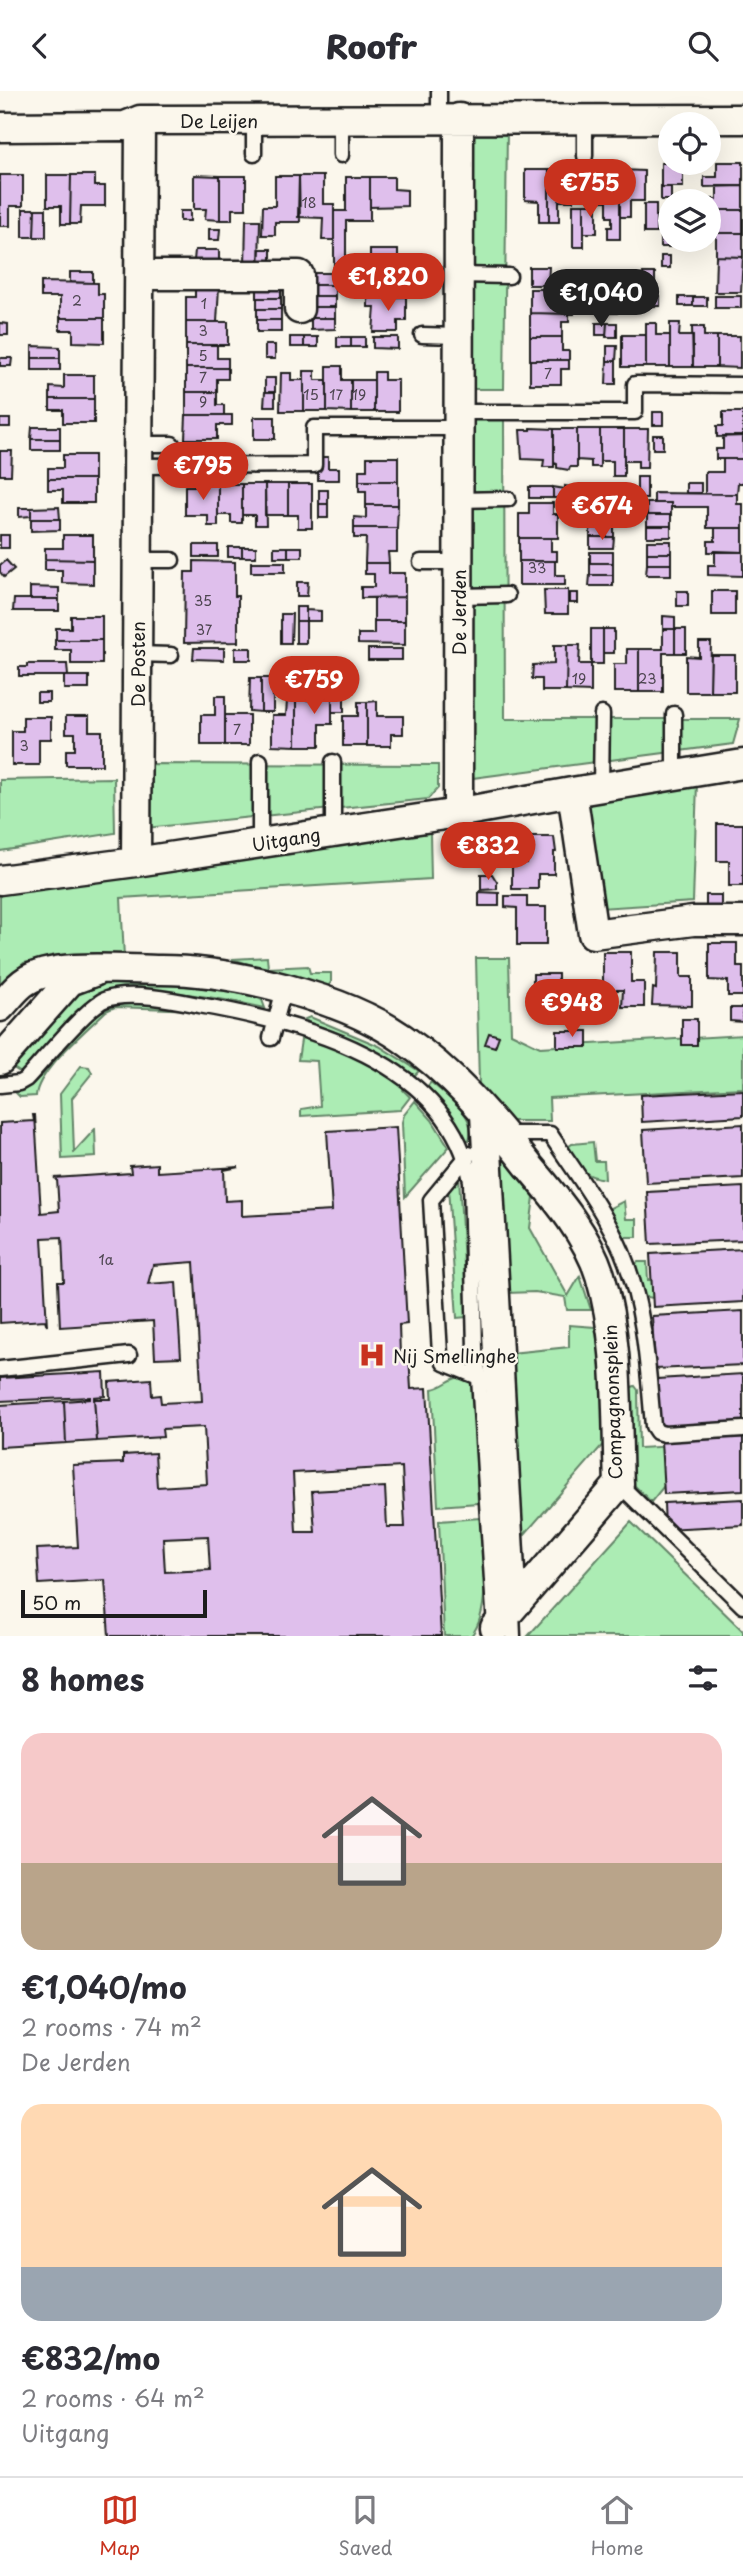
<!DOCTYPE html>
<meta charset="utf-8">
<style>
body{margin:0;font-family:"Playpen Sans",sans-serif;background:#f7f7f7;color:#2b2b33;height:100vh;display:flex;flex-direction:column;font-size:26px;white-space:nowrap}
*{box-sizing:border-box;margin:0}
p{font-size:23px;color:#7c7c81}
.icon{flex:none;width:38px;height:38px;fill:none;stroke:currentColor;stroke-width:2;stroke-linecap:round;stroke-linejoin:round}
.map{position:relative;height:1545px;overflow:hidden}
.details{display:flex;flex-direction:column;background:#fff;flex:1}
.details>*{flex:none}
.controls{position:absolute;left:658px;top:21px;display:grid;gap:14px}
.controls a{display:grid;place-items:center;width:63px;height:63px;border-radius:50%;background:#fff;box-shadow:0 7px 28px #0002;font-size:35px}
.scale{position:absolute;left:21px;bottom:18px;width:186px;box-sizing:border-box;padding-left:7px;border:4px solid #1c1c1c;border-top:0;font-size:19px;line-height:24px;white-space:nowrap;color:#1c1c1c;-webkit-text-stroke:5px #fbf7ec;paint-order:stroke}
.price{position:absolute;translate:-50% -60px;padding:0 16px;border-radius:24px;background:#c8321e;color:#fff;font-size:23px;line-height:46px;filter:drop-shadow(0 2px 4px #0008)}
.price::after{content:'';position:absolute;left:50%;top:42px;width:21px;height:16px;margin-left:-10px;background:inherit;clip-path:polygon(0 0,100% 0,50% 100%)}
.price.selected{background:#222;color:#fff}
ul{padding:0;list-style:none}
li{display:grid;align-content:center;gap:14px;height:371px;padding:0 21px}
li span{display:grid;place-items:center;height:217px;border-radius:21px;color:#555}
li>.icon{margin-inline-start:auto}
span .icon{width:126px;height:126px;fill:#fffc;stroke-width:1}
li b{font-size:30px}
h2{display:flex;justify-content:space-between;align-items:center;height:84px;padding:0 21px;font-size:30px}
header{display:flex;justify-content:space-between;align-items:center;height:91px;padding:0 21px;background:#fff;font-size:32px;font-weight:800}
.menu{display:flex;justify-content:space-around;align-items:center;height:98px;border-top:2px solid #e1e1e2;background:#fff;font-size:19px;color:#7c7c81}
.menu a{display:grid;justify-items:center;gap:4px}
.menu .selected{color:#c8321e}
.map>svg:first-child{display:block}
.green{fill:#acecb4;stroke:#648468;stroke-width:2}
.building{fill:#dfbfec;stroke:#1c1c1c;stroke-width:2;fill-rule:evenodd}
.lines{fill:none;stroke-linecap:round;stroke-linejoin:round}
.service-casing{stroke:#1c1c1c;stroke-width:19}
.minor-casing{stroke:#1c1c1c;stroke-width:33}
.service{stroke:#fbf7ec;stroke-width:14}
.minor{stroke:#fbf7ec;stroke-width:28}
.labels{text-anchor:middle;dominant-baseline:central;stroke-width:5;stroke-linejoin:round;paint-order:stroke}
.number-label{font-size:14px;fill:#4d4550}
.street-label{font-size:18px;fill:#1c1c1c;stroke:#fbf7ec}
.poi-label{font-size:18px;fill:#1c1c1c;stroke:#fbf7ec;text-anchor:start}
</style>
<header><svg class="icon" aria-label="back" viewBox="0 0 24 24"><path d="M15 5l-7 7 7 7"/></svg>Roofr<svg class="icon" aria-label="search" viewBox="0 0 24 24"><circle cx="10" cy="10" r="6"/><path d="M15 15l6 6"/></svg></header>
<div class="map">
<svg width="743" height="1545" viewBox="0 0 743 1545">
<rect width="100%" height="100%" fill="#fbf7ec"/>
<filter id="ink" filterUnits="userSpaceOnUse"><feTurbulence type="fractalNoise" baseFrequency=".0143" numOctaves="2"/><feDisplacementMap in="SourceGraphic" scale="14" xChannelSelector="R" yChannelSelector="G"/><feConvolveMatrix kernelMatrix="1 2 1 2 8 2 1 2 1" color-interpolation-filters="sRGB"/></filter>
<g filter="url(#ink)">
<path class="green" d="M470,37H507L504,298H467Z
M466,324H504L505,628H740L733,653L465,688Z
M146,673L438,674V697L428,708L146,737Z
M114,687L115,742L0,760V689Z
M697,692L693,811L600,817L587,711Z
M430,741L431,788L121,807L124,866L44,868L24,872L0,895V804Z
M267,866L268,877L308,875L310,882H331V891L328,896H324L232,868Z
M476,867H509L511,942L540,956L743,944V997L549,1007L550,1030H510L506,1028L481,1003L479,993Z
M105,893C156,892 206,894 256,906L262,909L265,917C225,908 126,888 91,909C62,926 46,962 21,982L12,976L78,903Z
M129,912L160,914L198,919L115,916L106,920C88,938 37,980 36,1005L20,1006L15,1001C63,985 72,917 129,912Z
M310,926L379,955L419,980L414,985L351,948L308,931L305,928Z
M302,942L344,957L405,994L403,999L410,1006L400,1019L301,1025V1018L320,1015L317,970L298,969Z
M81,975L89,976L92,982L72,1007L74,1061L95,1038L96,1066L62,1068L60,1003Z
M431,991C447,1006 478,1024 469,1049H465L446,1019L426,997Z
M415,1010L432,1029L449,1056L405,1106L402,1031L404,1024Z
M593,1051L595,1070H604L605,1088C588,1086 569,1076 568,1056L572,1053Z
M498,1061L534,1106L530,1137L568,1205L580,1185L591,1219H567L565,1206L535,1201L507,1202Z
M459,1085L467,1226L457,1227L448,1096Z
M624,1110L626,1128H637V1146H624L610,1123V1117Z
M638,1171H647L648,1189H657L658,1208L642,1205L633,1175Z
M569,1234L595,1236L603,1284L606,1350L524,1444L521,1443L511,1262L569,1256Z
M460,1286L471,1287L473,1293L478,1412L438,1415L432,1298C444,1296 448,1288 460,1286Z
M635,1295L638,1299L639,1357L676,1355L677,1379L651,1411L634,1394L630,1385L629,1297Z
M480,1427C482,1460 493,1518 471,1545H444L439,1430Z
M631,1431L743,1540V1545H528Z"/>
<path class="building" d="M717,71H743V95L704,96V86H717Z
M661,72H683V96H661Z
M525,79H549V131H539V110L525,109Z
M549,79H573V110H559V131H549Z
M596,79H620V148H608V136H612V126H607V110H596Z
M620,79L644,80V110H630V126H620Z
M0,84H23V115H10V135H0Z
M47,84H71L70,133H61V115H47Z
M71,84H95V95H105V115H81L80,133H70Z
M194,84L220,85V129L205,128L206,118H194Z
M220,85H246V118H232V129H220Z
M275,85H299L300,131H275V144H262L263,115H275Z
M299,85H323V113H334V149H322L323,127L298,126Z
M346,86H370V130H346V177H334V120H346Z
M370,86H394V98L407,99V115L370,116Z
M717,95H743V119H709V110L704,108H717Z
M661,96H671V109H661Z
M573,113H584V156H573Z
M584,113H597V142H584Z
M644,113H656V142H644Z
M23,118H35L34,146H23Z
M35,118H46V146H34Z
M717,119H743V142H709V132L716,133Z
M180,120H190V130H180Z
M660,128L670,129V142H660Z
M246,129H260L259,175H245Z
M209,138H220L219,149H209Z
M660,142H670V156H660Z
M716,142H743V166L716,165Z
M260,158H271V177H259Z
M195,159H219V170H194Z
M370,159H398V177H370Z
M661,165H670V177H661Z
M716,165L743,166L741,201H715Z
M529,176H549L548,194H529Z
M70,181H93V192L70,191Z
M311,182H335V194H311Z
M375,182H406V206H368V196H375Z
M643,182H655V195H643Z
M41,191L98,192V203H104V227H60V206H41Z
M311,194H335V205H311Z
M195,195L219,196L217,231H186V206H195Z
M257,196H281V207H257Z
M530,198H562V212H574V223L530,222Z
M311,205H335V216H311Z
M632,205H646V215L632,214Z
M646,205H660V215H646Z
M715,205H741V217H715Z
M368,206H406V230H398V241H373L375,216H368Z
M679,206H693V215H679Z
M693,206H707V215H693Z
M257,207H281V218H257Z
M607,208L617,209V222H607Z
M311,216H335V227H311Z
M257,218H281V229H257Z
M530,222L569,223V231H562V246H530Z
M60,227H104V252L73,251V239H60Z
M311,227H335V238L311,239Z
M257,229H281V241H257Z
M186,231H228V254H186Z
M0,232L8,233V244H0Z
M596,232H607L606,244H596Z
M607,232H617V246H606Z
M646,232H656V244H670V276H646Z
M670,232H680L679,245H693V276H670Z
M692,236H704V245H717V276H693Z
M622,244H646V276H622Z
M717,245H740V277L717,276Z
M290,246H304V256H290Z
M304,246H318V256H304Z
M337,246H351V256H337Z
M351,246H365V256H351Z
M373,246H398V258L373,257Z
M530,246H562V260H569V269H530Z
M186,254H217V267H228V277H186Z
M265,254H275V268H265Z
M32,255L60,256V267H32Z
M607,255H617L616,270H607Z
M0,267H12L11,275H0Z
M32,267H60V279H32Z
M530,269H569V278H561V293H530Z
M607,270H616V293H606Z
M327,275H342V289H351V321L327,320Z
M186,277H228V288H217V301H186Z
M304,280H315V289H327V320H304Z
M374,281H384V289H398V321H374Z
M281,282H291V289H304V320H280Z
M64,284H94V308H50V296L64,297Z
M265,287H275V301H265Z
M351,289H374V321H351Z
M186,301H217V314H224V324H186Z
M265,301H275V315H264Z
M50,308H94V332H63V319H50Z
M653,321H663V334H653Z
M723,321H743V345L717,346V335H723Z
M186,324H232V334H217V348H185Z
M254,326H275V348H254Z
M0,328H10V336H0Z
M32,336H60V348H31Z
M530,337L554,338V376H543L544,369L522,368L520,339H530Z
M554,338H577V376H570L569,379L557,377V373L554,372Z
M577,338H600V376H591V370L577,369Z
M600,338H624V385H613V370H600Z
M624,338H648L647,377H638V370H624Z
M653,344H663V358H653Z
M723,345H743V368H716V358H723Z
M31,348H60V359H31Z
M0,360H12L11,384H0Z
M63,364H94V388H48V377H63Z
M318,366H328V377H339V389H318Z
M367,366H398V390H359V379H367Z
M723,368H743V392H738L737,403H705V381H723Z
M637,386H647V408H637Z
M48,388H94V412H63V399H48Z
M359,390H398V414H366V400H359Z
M195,392L218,393V435H208V424H185V395H195Z
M686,392H701V402H686Z
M218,393H242V432H231V424H218Z
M242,393H265L266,434H255V424H242Z
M265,393H288V424H265Z
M288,393H312V437H298V424H288Z
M565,395L577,397V407H553V396L565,398Z
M529,396H553V407H529Z
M577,397H591V407H577Z
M606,398H624V408H606Z
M319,399H328V413H319Z
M654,402L737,403V413H743V437H707V416H671V412H654Z
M529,412H553V423H558V447H519V423H529Z
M590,412H614V423H590Z
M647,412H671V424H647Z
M319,413H328V427H319Z
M366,414H398L397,437H354V426L366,427Z
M59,416L60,428H31V417Z
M19,417H31V425L19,426Z
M590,423H614V434H590Z
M647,424H671V435H647Z
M31,428H60V439L31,440Z
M590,434H614V446H590Z
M647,435H671V446H647Z
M354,437H397V461H388L389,472H365L366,447H354Z
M715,437H743V461H708V450H715Z
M0,444H9V457H0Z
M63,444H93V469L45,468V457H63Z
M590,446H614L613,457H590Z
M519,447H551V460H557V470H519Z
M647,450H671V462H647Z
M194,454H218V466H194Z
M228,456H242V466H228Z
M242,456H256V466H242Z
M274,456H288V466H274Z
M288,456H302V466H288Z
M715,460L743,461V485L708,484V474H715Z
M590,461H613V472H590Z
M647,462H671V473H647Z
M45,468L93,469V493L62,492V479H45Z
M6,469L14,478L4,486L0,481V474Z
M194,470L235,471V505H238V551L184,552L185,481H194Z
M519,470H555V484H565V494H519Z
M251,471H285V481H251Z
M365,472H389V482H405V506L361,507V496H374V483H365Z
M590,472H613V484H590Z
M647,473H671V484H646Z
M590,484H613V495H589Z
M297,491H308L307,505H297Z
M30,496L59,497V508H30Z
M544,499H568V523H545Z
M677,500H688V515H677Z
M712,500H735V524H712Z
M570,502H578V512H570Z
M405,506V530H374V507Z
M14,508H59V520H13Z
M296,516H306V530H296Z
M306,519L321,520V530H306Z
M281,523H292L291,552H281Z
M71,525H102V549H56V537H71Z
M663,525L675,526V538H663Z
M296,530H306V552H296Z
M374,530H405V554L358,553V543H374Z
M591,538H603V573H591Z
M603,538H614V562H603Z
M663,538H675V562H663V601H639V558H663Z
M675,538H686V562H675Z
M55,549H102V573H71V559H55Z
M699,551H711L710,601H686V565L699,566Z
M554,554H567L566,600H542V588H532L533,574L554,573Z
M567,554H580L579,573H591V601L566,600Z
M194,557H224V569L193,568Z
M235,557H251V569H235Z
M368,558H402V569H368Z
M627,558H639V601H614V573H627Z
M711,564H735V601H710Z
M27,573H67L68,585H19V576H27Z
M64,585H89V598H64Z
M250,587H261V621L249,620Z
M261,587H273V621H261Z
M320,587H332V633H320V655H296V609H320Z
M332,587H344V621H332Z
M37,602H49V611H37Z
M215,605H225V654H201V624H215Z
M287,610H296V655L272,654V624H286Z
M377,610V625H403V643H391V655H367V611Z
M358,611H367V655H343V625H358Z
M225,624H249V654H225Z
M66,625H89V640H102V674H66V659H75V642H66Z
M23,626H51V648H39V674H12V640H23Z
M717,733H743V795H729V770H717Z
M527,746H554L556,761H554V783H538V798H512V772H527Z
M481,783H492L497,791V798L481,799Z
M479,801L499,802V815H479Z
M706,804H721V815H706Z
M505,805H527V816H546V854H517V817L505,816Z
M709,852H737V876H743V905H728V890L709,889Z
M603,861H631V891H644V916H622L623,899H603Z
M657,861H681V886H692V915L652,914L653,897L656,898Z
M533,883H558V895L578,893V918H569V926H557V919H533Z
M730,917H743V931L730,930Z
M682,928H697V954H682Z
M557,940H588V956H557Z
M489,942L499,945L495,956L485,953Z
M743,999V1025L642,1031L641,1004Z
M33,1024H35L41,1122L59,1120L57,1088L54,1087L131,1082L130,1075L157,1073V1081L239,1076L224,1079L225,1110L242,1109V1125L332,1120L327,1040L396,1036L407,1233L399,1234L400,1265L409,1264L411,1298L427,1297L441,1545H109L105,1489L39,1493L37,1458L78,1456L73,1374L123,1372V1364L155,1362L157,1396L207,1393L204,1336L162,1338L163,1346L97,1350L94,1308H110L109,1291L151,1288L152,1305L160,1304L161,1312L202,1310L194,1171L153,1174L148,1193L176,1191L181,1266L155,1267L153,1230L60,1236L58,1191H64L62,1146L42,1147L47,1235L45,1229L0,1232V1032L34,1030ZM402,1376L405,1436H387L385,1396L312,1400L315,1441H296L293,1382ZM208,1445L210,1479L165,1481L163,1447Z
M743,1033V1087L646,1092L643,1039Z
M743,1096V1149L650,1153L647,1101Z
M743,1158V1211L653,1216L650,1163Z
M743,1220V1274L655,1278L652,1225Z
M104,1281L105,1305L94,1306L97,1350L66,1352L64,1310L90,1308V1306L0,1310V1287Z
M743,1283V1336L660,1341L657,1288Z
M64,1310L66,1352L0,1356V1314Z
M743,1346V1399L664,1403L661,1350Z
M743,1408V1434L665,1438L664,1412Z"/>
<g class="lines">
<g class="service-casing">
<path id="service" d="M439,0V28
M341,28V64
M585,28V65
M254,29V63
M458,184L509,185
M422,244L458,245
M458,321H635V293L743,294
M138,353H172
M138,375L314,374V337H457
M457,409L508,408
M138,469H172
M421,471H458
M458,505L507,504
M137,563L171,564
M674,623V684
M260,670V752
M333,671V741
M601,696L602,623
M271,947L284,898
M0,994L19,992L26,988C42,971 87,916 104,909C127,899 175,909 199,914C302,932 449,969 471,1090L475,1258L479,1287L495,1536
M504,1043H550C575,1081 604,1119 622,1161C645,1215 648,1278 653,1335L657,1341L664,1343L743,1338
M469,1063L431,1109L440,1263L444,1272L486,1289
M0,1278L129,1264
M619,1393L743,1515
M512,1521L513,1545"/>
</g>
<g class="minor-casing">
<path id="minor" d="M0,36L125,35L140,29L743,28
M139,184H299V218
M572,701L593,843L693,830H743
M458,721L459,27
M136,771L140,29
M0,789L136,771L445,724L572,701L743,673
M0,916C8,908 16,896 26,890C53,871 127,879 161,879C232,879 343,906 402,947C452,981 491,1027 528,1074C555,1106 587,1143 600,1184C620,1251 616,1324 619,1393L495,1537
M0,969L70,890L94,881
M485,1023L512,1517"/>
</g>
<use href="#service" class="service"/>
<use href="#minor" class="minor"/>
</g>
</g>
<defs>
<g id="hospital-bare" transform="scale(2.1)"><path d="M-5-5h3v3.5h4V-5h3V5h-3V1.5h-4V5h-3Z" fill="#c8321e" stroke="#fbf7ec" stroke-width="2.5" paint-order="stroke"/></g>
</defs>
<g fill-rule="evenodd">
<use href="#hospital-bare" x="372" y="1264"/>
</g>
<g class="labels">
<g class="number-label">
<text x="309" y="111">18</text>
<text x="77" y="209">2</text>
<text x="204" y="212">1</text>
<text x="203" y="239">3</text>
<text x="203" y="264">5</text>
<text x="548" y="282">7</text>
<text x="203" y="286">7</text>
<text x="311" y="303">15</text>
<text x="336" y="303">17</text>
<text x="359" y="303">19</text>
<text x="203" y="310">9</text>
<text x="537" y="476">33</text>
<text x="203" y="509">35</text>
<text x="204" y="538">37</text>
<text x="579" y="587">19</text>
<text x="647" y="587">23</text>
<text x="237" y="638">7</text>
<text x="24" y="654">3</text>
<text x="106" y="1168">1a</text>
</g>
<g class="street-label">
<text x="219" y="29">De Leijen</text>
<text transform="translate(458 521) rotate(-90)">De Jerden</text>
<text transform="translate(137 573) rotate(-90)">De Posten</text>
<text transform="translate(286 748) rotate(-9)">Uitgang</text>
<text transform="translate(612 1311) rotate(-92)">Compagnonsplein</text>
</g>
<g class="poi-label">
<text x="393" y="1264">Nij Smellinghe</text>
</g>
</g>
</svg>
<div class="controls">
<a><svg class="icon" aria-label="locate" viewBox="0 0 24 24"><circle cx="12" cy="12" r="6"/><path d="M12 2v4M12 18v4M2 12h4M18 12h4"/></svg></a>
<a><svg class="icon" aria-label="layers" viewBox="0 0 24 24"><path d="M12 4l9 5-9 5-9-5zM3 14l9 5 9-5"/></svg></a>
</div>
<div class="scale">50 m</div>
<b class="price" style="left:590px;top:128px">€755</b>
<b class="price" style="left:388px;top:222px">€1,820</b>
<b class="price selected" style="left:601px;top:238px">€1,040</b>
<b class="price" style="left:203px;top:411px">€795</b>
<b class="price" style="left:602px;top:451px">€674</b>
<b class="price" style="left:314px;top:625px">€759</b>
<b class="price" style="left:488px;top:791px">€832</b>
<b class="price" style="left:572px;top:948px">€948</b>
</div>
<section class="details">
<h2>8 homes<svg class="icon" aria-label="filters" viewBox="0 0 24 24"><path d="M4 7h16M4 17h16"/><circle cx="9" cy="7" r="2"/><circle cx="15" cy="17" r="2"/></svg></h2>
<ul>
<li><span style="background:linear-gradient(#f6c9c9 60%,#b9a48a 0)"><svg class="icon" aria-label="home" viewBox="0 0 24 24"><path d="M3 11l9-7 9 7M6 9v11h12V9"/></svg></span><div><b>€1,040/mo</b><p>2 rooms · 74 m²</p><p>De Jerden</p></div></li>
<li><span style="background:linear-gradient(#ffd9b3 75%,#9aa5b1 0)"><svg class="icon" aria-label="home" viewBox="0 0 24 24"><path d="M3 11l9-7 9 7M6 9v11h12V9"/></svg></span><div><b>€832/mo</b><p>2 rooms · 64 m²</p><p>Uitgang</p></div></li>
</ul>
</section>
<nav class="menu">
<a class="selected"><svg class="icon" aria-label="map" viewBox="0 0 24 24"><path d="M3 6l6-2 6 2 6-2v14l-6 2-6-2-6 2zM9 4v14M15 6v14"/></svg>Map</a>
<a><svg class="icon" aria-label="saved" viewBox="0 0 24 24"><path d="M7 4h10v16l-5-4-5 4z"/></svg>Saved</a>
<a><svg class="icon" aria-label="home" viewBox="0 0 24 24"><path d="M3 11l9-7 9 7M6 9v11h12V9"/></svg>Home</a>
</nav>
